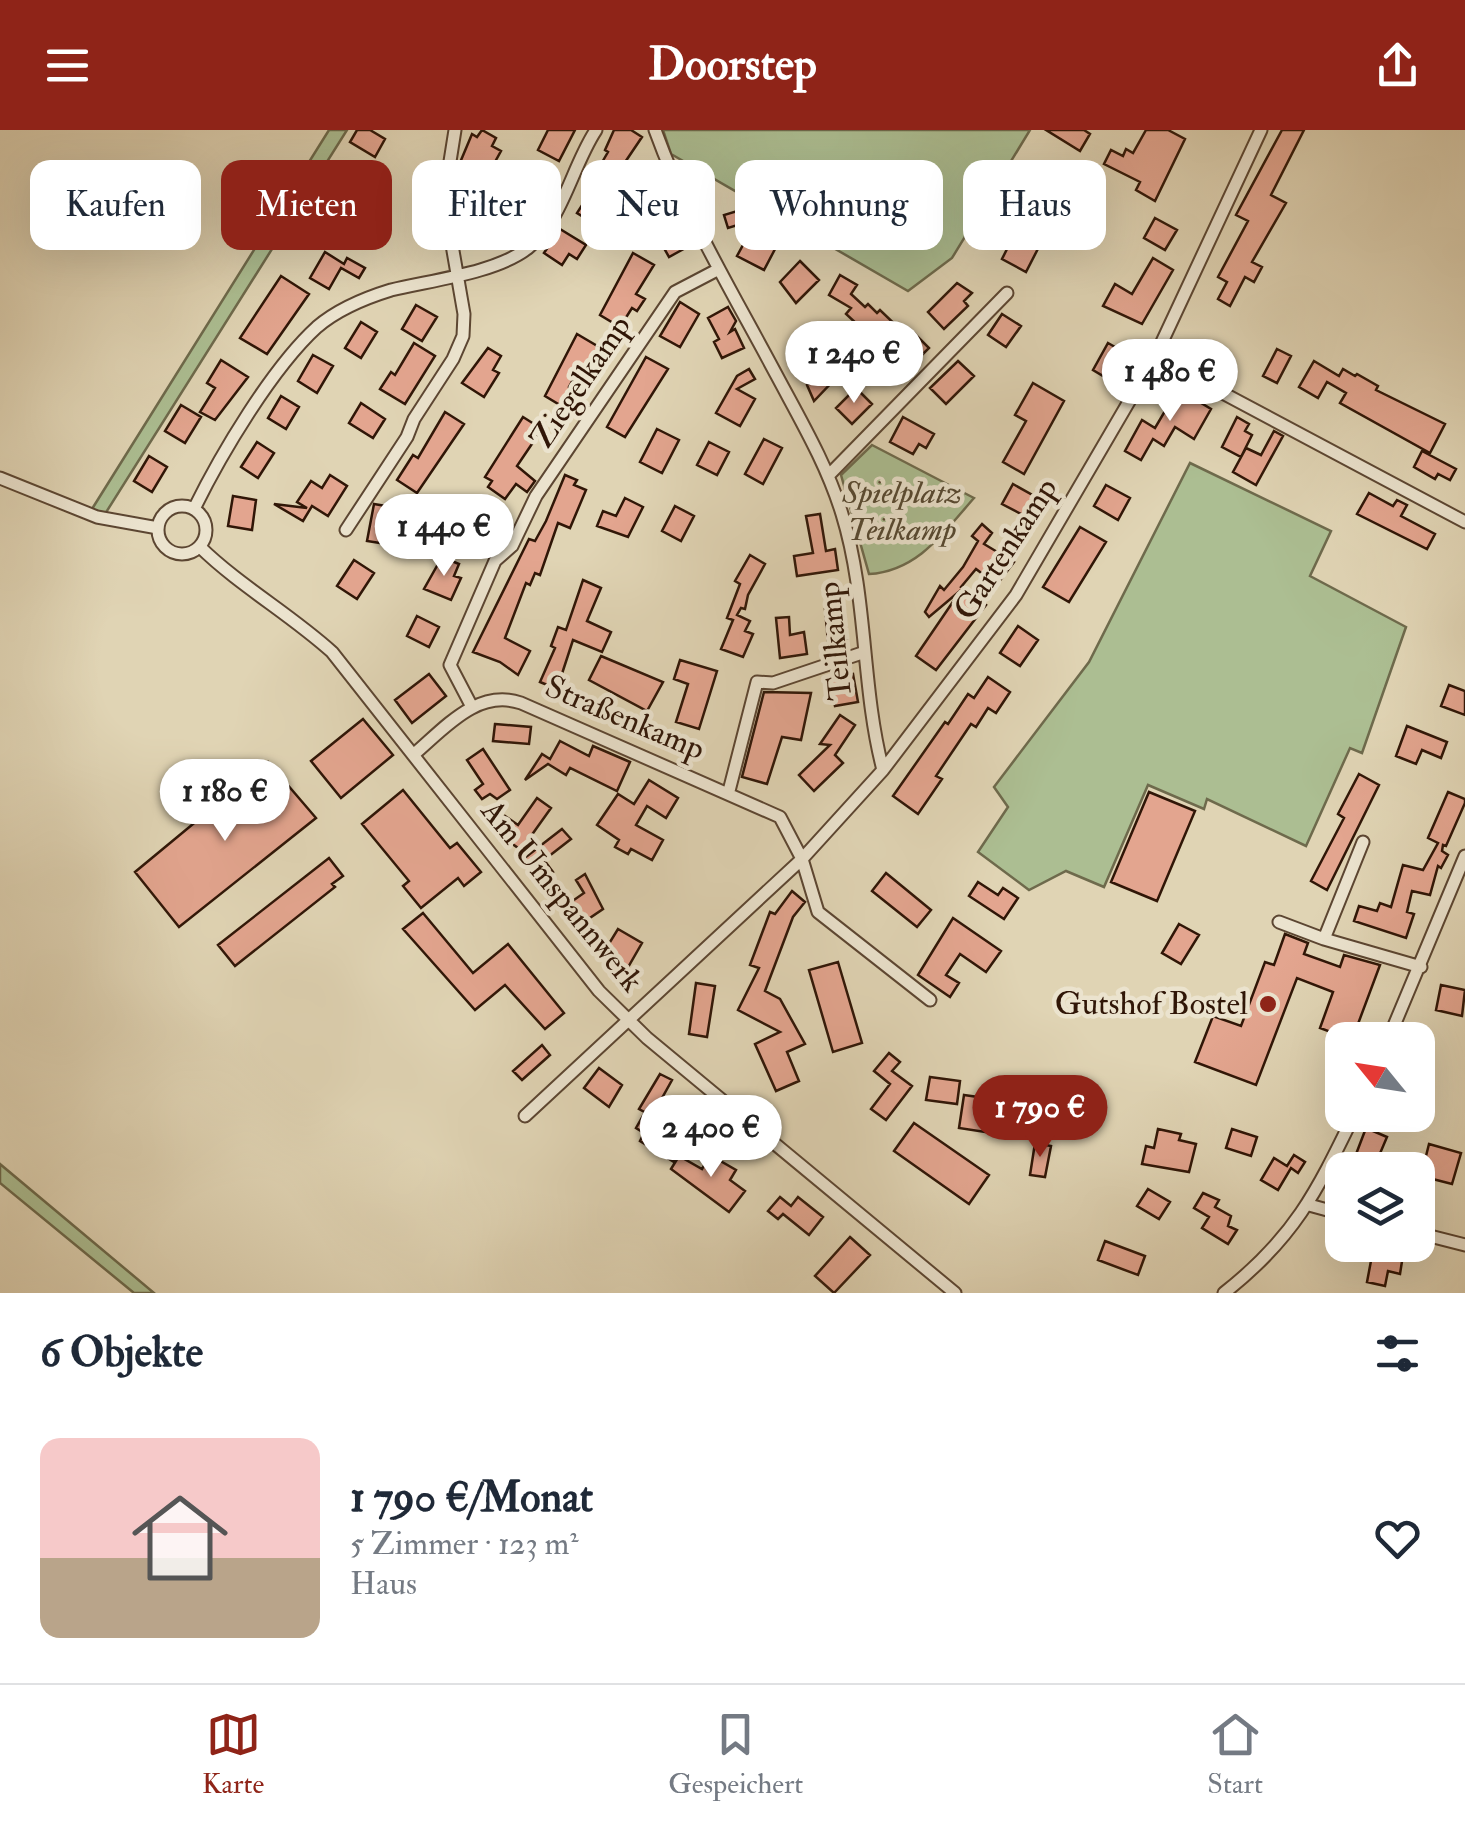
<!DOCTYPE html>
<html lang="de">
<meta charset="utf-8">
<style>
body{margin:0;font-family:"IM FELL Double Pica",serif;background:#f6f6f7;color:#1f2937;height:100vh;display:flex;flex-direction:column;font-size:38px;white-space:nowrap}
*{box-sizing:border-box;margin:0}
p{font-size:32px;color:#747a83}
.icon{flex:none;width:55px;height:55px;fill:none;stroke:currentColor;stroke-width:2;stroke-linecap:round;stroke-linejoin:round}
.map{position:relative;height:1163px;overflow:hidden}
.sheet{display:flex;flex-direction:column;background:#fff;flex:1}
.sheet>*{flex:none}
.hud{position:absolute;left:30px;top:30px;width:1405px;height:90px;display:flex;gap:20px}
.needle{width:65px;rotate:300deg}
.tools{position:absolute;left:1325px;top:892px;display:grid;gap:20px}
.tools a{display:grid;place-items:center;width:110px;height:110px;border-radius:20px;background:#fff;box-shadow:0 10px 40px #0002;font-size:50px}
.price{position:absolute;translate:-50% -85px;padding:0 22px;border-radius:35px;background:#fff;color:#222;font-size:32px;line-height:65px;filter:drop-shadow(0 2px 5px #0008)}
.price::after{content:'';position:absolute;left:50%;top:60px;width:30px;height:22px;margin-left:-15px;background:inherit;clip-path:polygon(0 0,100% 0,50% 100%)}
.price.current{background:#8f2418;color:#fff}
ul{padding:0;list-style:none}
li{display:flex;align-items:center;gap:30px;height:250px;padding:0 40px}
li span{display:grid;place-items:center;flex:none;width:280px;height:200px;border-radius:20px;color:#555}
li>.icon{margin-inline-start:auto}
span .icon{width:120px;height:120px;fill:#fffc;stroke-width:1}
li b{font-size:42px}
h2{display:flex;justify-content:space-between;align-items:center;height:120px;padding:0 40px;font-size:42px}
.chip{padding:0 35px;border-radius:20px;background:#fff;box-shadow:0 10px 40px #0002;font-size:35px;line-height:90px}
.chip.current{background:#8f2418;color:#fff}
header{display:flex;justify-content:space-between;align-items:center;height:130px;padding:0 40px;background:#8f2418;color:#fff;font-size:45px;font-weight:700}
.tab-bar{display:flex;justify-content:space-around;align-items:center;height:140px;border-top:2px solid #e0e1e3;background:#fff;font-size:28px;color:#747a83}
.tab-bar a{display:grid;justify-items:center;gap:5px}
.tab-bar .current{color:#8f2418}
.map>svg:first-child{display:block}
.green{fill:#acbe92;stroke:#6e6a4c;stroke-width:2.5}
.building{fill:#e3a58f;stroke:#301607;stroke-width:2.5}
.lines{fill:none;stroke-linecap:round;stroke-linejoin:round}
.street-casing{stroke:#5c4632;stroke-width:15}
.street{stroke:#ebe3ce;stroke-width:11}
.poi-dot{fill:#8f2418;stroke:#ebe3ce;stroke-width:4}
.labels{text-anchor:middle;dominant-baseline:central;stroke-width:9;stroke-linejoin:round;paint-order:stroke}
.street-label{font-size:32px;fill:#301607;stroke:#ebe3ce}
.park-label{font-size:32px;font-style:italic;fill:#554831;stroke:#ebe3ce}
.poi-label{font-size:32px;fill:#301607;stroke:#ebe3ce;text-anchor:end}
</style>
<header><svg class="icon" aria-label="menu" viewBox="0 0 24 24"><path d="M4 6h16M4 12h16M4 18h16"/></svg>Doorstep<svg class="icon" aria-label="share" viewBox="0 0 24 24"><path d="M12 15V3M7 8l5-5 5 5M5 13v7h14v-7"/></svg></header>
<div class="map">
<svg width="1465" height="1163" viewBox="0 0 1465 1163">
<rect width="100%" height="100%" fill="#e0d4b4"/>
<filter id="stains"><feTurbulence type="fractalNoise" baseFrequency=".002" numOctaves="4"/><feColorMatrix values="0 0 0 0 .2 0 0 0 0 .09 0 0 0 0 .02 0 0 0 .5 -.17"/></filter>
<radialGradient id="worn" r=".72"><stop offset=".6" stop-color="#630" stop-opacity="0"/><stop offset="1" stop-color="#630" stop-opacity=".3"/></radialGradient>
<path class="green" d="M329,0H347L105,384L92,379Z
M663,0H1030L952,128L908,161L671,24Z
M872,315L974,368C944,402 918,441 869,444L841,345Z
M1190,333L1331,401L1310,446L1406,497L1362,623L1350,618L1306,716L1207,669L1204,679L1148,655L1104,757L1066,741L1029,760L978,722L1008,677L994,657L1089,532Z
M0,1034L154,1163H134L0,1053Z"/>
<path class="building" d="M357,0H370L385,9L375,27L350,12Z
M482,0L496,8L492,16L501,21L491,39L484,35L478,46L459,35L472,4L477,7Z
M548,0H575L559,31L538,20Z
M614,0H631L642,7L609,56L604,66L610,70L595,94L577,83L593,58L589,55L608,22L605,20Z
M1046,0H1084L1090,4L1080,21Z
M1146,0H1168L1185,9L1155,71L1136,60L1140,52L1104,34L1111,20L1123,26L1126,19L1133,23Z
M1282,0H1304L1271,65L1286,73L1252,132L1262,137L1254,152L1245,147L1230,176L1218,169L1227,152L1218,147L1248,91L1236,85Z
M522,37L541,50L530,66L510,52Z
M661,64L689,116L669,127L651,95L662,89L652,69Z
M1050,73L1083,93L1074,108L1054,97L1047,109L1044,107L1026,142L1002,129L1013,107L1024,113Z
M747,78L784,102L764,140L737,126L757,89L728,98L724,85Z
M1155,88L1177,100L1165,120L1144,108Z
M560,99L586,115L577,129L569,124L562,135L544,123Z
M325,122L344,134L347,128L365,138L359,148L341,138L329,159L310,148Z
M633,123L654,135L636,164L645,169L637,181L632,178L620,197L600,185Z
M1153,128L1173,140L1142,194L1103,176L1115,154L1132,164Z
M800,131L819,150L796,173L780,152Z
M840,145L857,155L851,164L865,177L868,174L877,183L880,180L909,208L914,203L929,218L910,237L878,204L814,271L807,255L817,250L812,245L843,217L859,196L846,184L851,178L829,165Z
M281,146L309,164L267,224L240,208Z
M957,153L972,163L964,171L968,176L944,199L928,182Z
M680,172L699,184L680,217L660,206Z
M416,175L437,187L422,211L402,199Z
M728,177L736,191L730,202L735,199L744,218L722,228L714,212L719,209L708,188Z
M1002,184L1021,196L1006,217L988,205Z
M361,192L377,202L361,228L345,218Z
M577,204L604,220L591,241L581,235L569,257L576,262L565,278L545,266Z
M414,213L435,226L405,274L380,259L391,242L395,245Z
M1108,213L1129,225L1113,252L1093,240Z
M488,218L501,226L493,240L499,243L484,267L462,253Z
M1277,219L1291,226L1277,253L1263,246Z
M313,225L333,236L317,263L298,251Z
M646,227L668,239L625,307L607,297Z
M221,230L248,247L215,290L200,282L215,258L207,253Z
M958,231L974,246L946,274L930,258Z
M1314,231L1339,246L1343,239L1355,246L1357,244L1378,256L1376,260L1445,294L1430,323L1340,273L1346,263L1327,252L1318,268L1299,257Z
M749,239L755,249L737,259L755,269L740,296L716,283L737,246Z
M1033,253L1064,271L1024,344L1003,332L1026,291L1015,285Z
M856,258L872,274L852,294L836,278Z
M1178,259L1211,279L1194,309L1175,297L1164,316L1153,309L1141,330L1125,321L1142,290L1155,298Z
M281,266L299,277L286,299L268,288Z
M361,273L385,289L373,308L349,293Z
M181,275L201,287L185,313L165,301Z
M445,282L464,294L417,363L397,350L413,325L418,328Z
M523,287L542,299L517,336L535,351L527,362L516,354L505,369L488,357L492,351L485,347Z
M903,287L934,304L926,318L919,314L913,324L890,312Z
M1237,287L1249,294L1245,301L1252,305L1241,327L1222,317Z
M657,299L679,310L662,343L640,332Z
M1274,301L1283,306L1256,355L1233,342L1246,318L1261,325Z
M764,309L782,318L763,354L745,344Z
M257,312L274,323L258,348L241,337Z
M709,312L729,322L717,345L697,335Z
M1422,321L1456,339L1450,350L1438,344L1435,349L1414,337Z
M149,326L167,337L152,362L134,351Z
M330,345L347,356L328,386L312,376L303,391L274,374L307,378L297,372L311,351L322,358Z
M565,345L577,350L574,355L586,360L570,398L558,393L540,445L535,443L530,455L526,453L505,508L530,521L518,545L500,532L473,522L529,409L535,411L546,391Z
M1013,354L1036,367L1025,386L1002,374Z
M1106,355L1130,368L1118,390L1094,376Z
M1369,363L1393,376L1397,370L1407,375L1401,386L1435,404L1427,419L1357,384Z
M233,366L256,370L252,400L228,396Z
M625,368L643,377L628,407L597,396L603,381L616,386Z
M374,374L398,378L393,415L367,411Z
M675,376L694,386L681,411L662,401Z
M459,377L479,386L470,407L450,398Z
M820,384L826,421L835,419L838,440L797,446L794,426L813,423L806,386Z
M982,394L992,403L984,414L1014,432L1001,449L990,442L984,445L976,439L961,457L986,475L936,540L916,526L961,460L929,487L925,482L940,456L944,460L963,437L978,411L972,406Z
M1080,397L1106,412L1069,472L1043,457Z
M750,425L765,434L748,465L745,479L741,478L737,485L750,491L745,501L753,504L743,527L721,519L733,490L727,488L740,454L735,451Z
M442,427L459,434L454,446L461,448L451,470L424,459Z
M354,430L374,443L357,469L337,456Z
M583,450L601,458L587,491L611,502L602,522L573,510L557,559L540,552L555,518L551,516L558,497L566,500Z
M844,477L847,510L828,512L825,479Z
M417,486L439,497L429,517L407,506Z
M789,487L790,505L804,502L807,524L780,528L776,488Z
M1018,496L1038,510L1020,536L1000,523Z
M601,526L663,552L647,581L589,550Z
M680,530L717,541L699,599L676,592L688,554L674,549Z
M429,544L446,566L412,593L395,570Z
M853,544L858,572L835,576L830,548Z
M988,547L1010,562L996,583L988,578L976,597L971,594L936,646L942,649L918,684L893,666L945,592L948,594L968,564L974,568Z
M1449,555L1465,561V585L1441,576Z
M764,562L811,563L801,610L782,607L767,654L742,647Z
M840,585L855,595L835,625L843,633L814,661L799,645L830,615L820,614Z
M363,589L393,625L341,668L311,631Z
M495,594L531,597L529,614L493,611Z
M1407,596L1447,612L1441,628L1422,620L1416,634L1396,626Z
M560,611L589,626L593,616L630,632L617,661L570,638L566,645L548,634L525,650L542,624L550,629Z
M483,619L510,660L497,669L490,664L482,669L475,660L483,654L467,630Z
M268,632L316,688L179,797L135,742Z
M1359,644L1379,655L1327,760L1311,751L1344,688L1338,684Z
M649,650L678,668L666,688L647,676L636,695L663,710L652,730L631,719L628,724L615,717L619,710L597,695L618,664L634,674Z
M403,660L450,718L457,713L481,742L464,756L458,748L421,778L403,756L409,751L362,694Z
M1149,662L1195,681L1157,771L1111,752Z
M1448,662L1465,669V673L1446,716L1443,715L1442,721L1448,725L1441,738L1438,736L1430,765L1412,761L1407,782L1414,784L1406,808L1354,791L1359,776L1377,781L1380,773L1391,777L1403,735L1423,740L1438,713L1428,708Z
M537,668L551,678L521,720L494,701L505,686L518,695Z
M562,699L571,709L544,730L553,742L540,753L522,730Z
M329,728L343,746L332,754L335,757L235,836L218,815Z
M886,743L931,780L917,797L872,761Z
M585,744L603,779L575,798L561,779L584,763L576,750Z
M978,752L998,765L1003,758L1018,768L1004,789L969,766Z
M792,761L805,772L793,787L765,861L780,869L805,914L787,922L799,951L776,961L755,914L780,902L738,880L759,838L750,835L770,782L775,784Z
M423,783L473,843L508,814L564,883L545,899L505,855L475,880L403,799Z
M953,788L1001,821L986,842L960,824L946,845L959,853L950,867L918,845Z
M1179,794L1199,805L1181,834L1162,823Z
M618,799L642,813L627,839L602,825Z
M1285,804L1308,813L1304,824L1340,837L1344,825L1380,835L1352,910L1320,898L1333,862L1297,848L1256,955L1195,932L1213,886L1241,896L1265,832L1274,835Z
M838,832L862,913L833,922L809,840Z
M696,853L715,856L707,907L689,904Z
M1441,855L1465,860L1462,886L1436,880Z
M542,915L550,925L522,950L513,941Z
M889,923L900,932L892,941L912,956L886,990L871,979L890,954L874,941Z
M599,938L622,955L609,977L584,958Z
M660,944L672,950L652,986L639,979Z
M930,947L960,951L957,974L926,970Z
M964,965L1042,976L1037,1010L959,998Z
M644,984L688,1009L674,1032L640,1011L644,1003L636,998Z
M914,993L989,1045L969,1074L894,1021Z
M1366,998L1387,1007L1373,1040H1350Z
M1158,999L1181,1004L1179,1010L1196,1014L1189,1042L1142,1034L1146,1016L1154,1018Z
M1232,999L1257,1007L1251,1026L1226,1018Z
M1035,1013L1051,1016L1045,1047L1030,1045Z
M1429,1014L1461,1023L1452,1054L1421,1046Z
M710,1025L736,1040L730,1050L745,1061L729,1082L671,1039L679,1026L702,1039Z
M1294,1025L1305,1032L1298,1043L1291,1038L1278,1060L1261,1050L1274,1028L1287,1036Z
M1148,1059L1170,1072L1159,1089L1137,1076Z
M1203,1063L1219,1070L1215,1077L1231,1086L1228,1096L1237,1100L1228,1114L1202,1098L1209,1087L1194,1078Z
M780,1067L791,1076L798,1067L823,1087L809,1105L783,1084L778,1089L768,1081Z
M850,1107L870,1125L834,1163L815,1146Z
M1105,1111L1145,1126L1138,1145L1098,1130Z
M1374,1115H1386L1384,1122L1403,1125L1400,1144L1388,1141L1385,1156L1367,1152Z"/>
<g class="lines">
<g class="street-casing">
<path id="street" d="M655,0C686,86 734,165 777,246C801,291 827,335 842,384C868,468 861,556 883,640
M1155,227L1465,392
M828,346L1007,163
M0,348L97,387L158,398
M158 400a24 24 0 1 1 48 0a24 24 0 1 1-48 0Z
M194,379C221,324 272,238 317,197C338,179 365,168 391,160C432,150 496,143 528,118C563,90 572,36 596,0
M346,400L407,307L414,289L453,229L463,206L464,184L444,69L455,0
M200,417C240,456 290,484 332,522L599,861L647,908L955,1163
M472,577L450,535L495,431L512,416L536,366L675,162L719,139
M413,625C444,599 477,558 521,573L780,687L802,729L818,782L930,870
M729,661L757,552L773,553L865,522
M1279,792L1324,809L1421,837
M1324,809L1363,712
M1388,910L1465,726
M525,986L802,729L883,640L1016,465L1155,227L1261,0
M1309,1075L1342,1084
M1418,1103L1465,1115
M1224,1163C1294,1108 1316,1063 1354,985"/>
</g>
<use href="#street" class="street"/>
</g>
<circle class="poi-dot" cx="1268" cy="874" r="10"/>
<g class="labels">
<g class="street-label">
<text transform="translate(581 252) rotate(-56)">Ziegelkamp</text>
<text transform="translate(1006 419) rotate(-57)">Gartenkamp</text>
<text transform="translate(835 511) rotate(-96)">Teilkamp</text>
<text transform="translate(625 588) rotate(23)">Straßenkamp</text>
<text transform="translate(562 766) rotate(51)">Am Umspannwerk</text>
</g>
<g class="park-label">
<text x="902" y="363">Spielplatz<tspan x="902" dy="37">Teilkamp</tspan></text>
</g>
<g class="poi-label">
<text x="1248" y="874">Gutshof Bostel</text>
</g>
</g>
<rect width="100%" height="100%" filter="url(#stains)"/>
<rect width="100%" height="100%" fill="url(#worn)"/>
</svg>
<div class="tools">
<a><svg class="needle" viewBox="-14 -14 28 28"><path d="M0-13l5 13h-10z" fill="#e53935"/><path d="M0 13l5-13h-10z" fill="#747a83"/></svg></a>
<a><svg class="icon" aria-label="layers" viewBox="0 0 24 24"><path d="M12 4l9 5-9 5-9-5zM3 14l9 5 9-5"/></svg></a>
</div>
<b class="price" style="left:854px;top:276px">1 240 €</b>
<b class="price" style="left:1170px;top:294px">1 480 €</b>
<b class="price" style="left:444px;top:449px">1 440 €</b>
<b class="price" style="left:225px;top:714px">1 180 €</b>
<b class="price current" style="left:1040px;top:1030px">1 790 €</b>
<b class="price" style="left:711px;top:1050px">2 400 €</b>
<div class="hud">
<a class="chip">Kaufen</a>
<a class="chip current">Mieten</a>
<a class="chip">Filter</a>
<a class="chip">Neu</a>
<a class="chip">Wohnung</a>
<a class="chip">Haus</a>
</div>
</div>
<section class="sheet">
<h2>6 Objekte<svg class="icon" aria-label="filters" viewBox="0 0 24 24"><path d="M4 7h16M4 17h16"/><circle cx="9" cy="7" r="2"/><circle cx="15" cy="17" r="2"/></svg></h2>
<ul>
<li><span style="background:linear-gradient(#f6c9c9 60%,#b9a48a 0)"><svg class="icon" aria-label="home" viewBox="0 0 24 24"><path d="M3 11l9-7 9 7M6 9v11h12V9"/></svg></span><div><b>1 790 €/Monat</b><p>5 Zimmer · 123 m²</p><p>Haus</p></div><svg class="icon" aria-label="heart" viewBox="0 0 24 24"><path d="M12 20l-8-8c-3-5 5-10 8-4 3-6 11-1 8 4z"/></svg></li>
</ul>
</section>
<nav class="tab-bar">
<a class="current"><svg class="icon" aria-label="map" viewBox="0 0 24 24"><path d="M3 6l6-2 6 2 6-2v14l-6 2-6-2-6 2zM9 4v14M15 6v14"/></svg>Karte</a>
<a><svg class="icon" aria-label="saved" viewBox="0 0 24 24"><path d="M7 4h10v16l-5-4-5 4z"/></svg>Gespeichert</a>
<a><svg class="icon" aria-label="home" viewBox="0 0 24 24"><path d="M3 11l9-7 9 7M6 9v11h12V9"/></svg>Start</a>
</nav>
